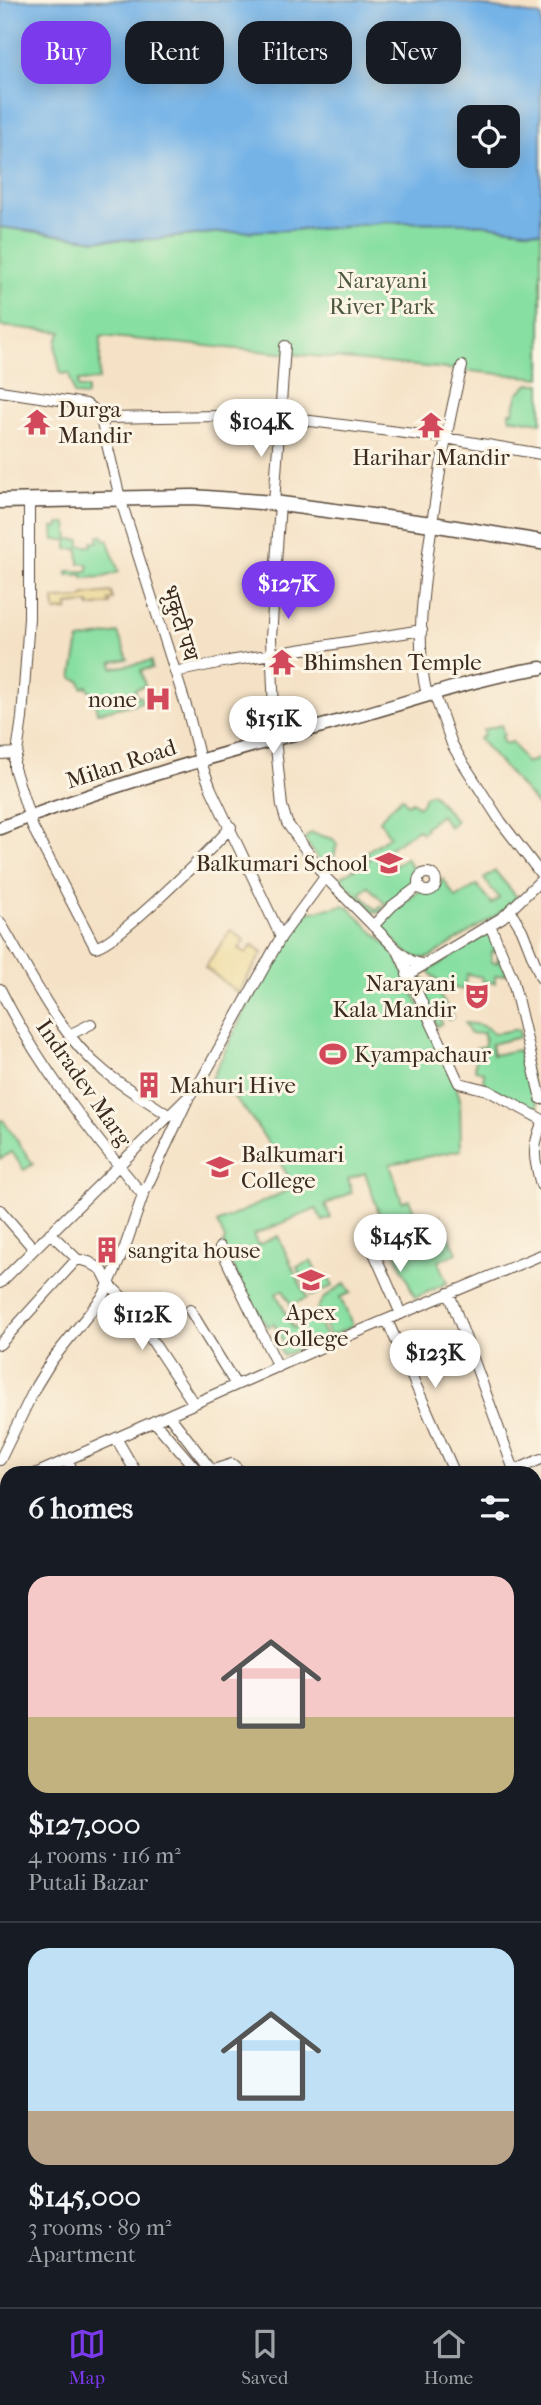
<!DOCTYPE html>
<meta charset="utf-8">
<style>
body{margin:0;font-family:"IM FELL French Canon","Noto Serif Devanagari",serif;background:#242831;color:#f1f3f6;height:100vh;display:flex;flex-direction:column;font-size:26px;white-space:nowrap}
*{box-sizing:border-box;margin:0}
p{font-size:23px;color:#9ea1a6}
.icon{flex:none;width:38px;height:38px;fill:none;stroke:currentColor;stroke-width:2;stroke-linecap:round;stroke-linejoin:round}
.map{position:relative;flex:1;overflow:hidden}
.details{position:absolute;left:0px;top:1466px;width:542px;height:842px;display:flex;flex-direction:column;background:#171b24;border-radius:21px 21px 0 0;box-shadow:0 4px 18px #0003}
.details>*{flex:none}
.hud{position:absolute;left:21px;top:21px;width:500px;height:63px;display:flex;gap:14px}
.buttons{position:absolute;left:457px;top:105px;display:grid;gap:14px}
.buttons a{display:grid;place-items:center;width:63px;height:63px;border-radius:14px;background:#171b24;box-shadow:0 4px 18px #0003;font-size:35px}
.price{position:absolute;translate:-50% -60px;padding:0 16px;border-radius:24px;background:#fff;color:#222;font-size:23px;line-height:46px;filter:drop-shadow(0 2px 4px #0008)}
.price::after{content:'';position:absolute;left:50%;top:42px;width:21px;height:16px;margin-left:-10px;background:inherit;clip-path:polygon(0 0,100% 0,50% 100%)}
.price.selected{background:#7c3aed;color:#fff}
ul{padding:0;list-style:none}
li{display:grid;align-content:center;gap:14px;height:371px;padding:0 28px}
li+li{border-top:2px solid #363941}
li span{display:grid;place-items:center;height:217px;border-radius:21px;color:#555}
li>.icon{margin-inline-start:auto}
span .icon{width:126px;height:126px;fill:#fffc;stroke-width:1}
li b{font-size:30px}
h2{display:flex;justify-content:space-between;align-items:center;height:84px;padding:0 28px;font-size:30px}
.pill{padding:0 24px;border-radius:21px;background:#171b24;box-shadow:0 4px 18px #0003;font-size:24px;line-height:63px}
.pill.selected{background:#7c3aed;color:#fff}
.menu{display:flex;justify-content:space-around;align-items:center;height:98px;border-top:2px solid #363941;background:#171b24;font-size:19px;color:#9ea1a6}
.menu a{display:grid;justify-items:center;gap:4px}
.menu .selected{color:#7c3aed}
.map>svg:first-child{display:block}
.green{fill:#88dfa2;stroke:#628460;stroke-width:2}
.sand{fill:#eeda9e;stroke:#94825e;stroke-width:2}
.water{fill:#74b3e7;stroke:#586e82;stroke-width:2;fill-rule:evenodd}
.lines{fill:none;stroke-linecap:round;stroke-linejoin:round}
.minor-casing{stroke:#574637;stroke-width:12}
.tertiary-casing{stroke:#574637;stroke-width:15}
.secondary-casing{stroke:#574637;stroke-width:17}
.minor{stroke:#fff;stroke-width:10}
.tertiary{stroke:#fff;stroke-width:12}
.secondary{stroke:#fff;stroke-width:14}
.labels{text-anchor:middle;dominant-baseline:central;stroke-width:6;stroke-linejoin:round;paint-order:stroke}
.park-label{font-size:23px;fill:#4e573f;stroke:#fcf5e5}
.poi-label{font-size:23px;fill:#3b2a1e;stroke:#fcf5e5;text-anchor:start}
.street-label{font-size:23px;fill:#3b2a1e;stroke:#fcf5e5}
</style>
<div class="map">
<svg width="541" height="2307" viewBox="0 0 541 2307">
<rect width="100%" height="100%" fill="#fcf5e5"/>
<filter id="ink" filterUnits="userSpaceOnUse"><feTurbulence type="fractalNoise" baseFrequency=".0143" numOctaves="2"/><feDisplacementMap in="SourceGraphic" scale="14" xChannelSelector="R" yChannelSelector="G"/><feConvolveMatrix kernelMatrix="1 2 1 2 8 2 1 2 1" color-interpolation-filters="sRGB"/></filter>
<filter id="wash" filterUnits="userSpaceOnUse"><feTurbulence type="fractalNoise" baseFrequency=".00686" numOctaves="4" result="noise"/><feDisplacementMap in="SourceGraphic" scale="28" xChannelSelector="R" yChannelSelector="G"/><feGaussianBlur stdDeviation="1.57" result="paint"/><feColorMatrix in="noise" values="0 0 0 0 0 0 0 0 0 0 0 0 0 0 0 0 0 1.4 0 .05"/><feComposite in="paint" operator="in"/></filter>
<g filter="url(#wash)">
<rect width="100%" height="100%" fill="#f5e2c6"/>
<path class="green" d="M388,222L471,223L541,232V378L101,336L99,380L78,381V388H87V396L74,395L69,373L61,374C58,359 51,345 62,332L0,326V227L97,240L157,239L212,233L317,229Z
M529,384H541V423L510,418L509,415L510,412H513L518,393Z
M59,524H67L69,539L80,540V546H92V542H98L99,535L103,536L104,540L107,539L119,572L104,577L83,578V575H67V571H88V564H79L78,549H67V540H54L53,527H59Z
M118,633L128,659L112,662L113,668L151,661L152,668L141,670L145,686L135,689L137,697L141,696L142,702L97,713L95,700L87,686L82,688L80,681L72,678L79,640Z
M501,725L504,735L501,737L504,744L512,742L526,763L541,758V809L479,739L484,735L483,730Z
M432,793L456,821L449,827L441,815L425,827L426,830L422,833L418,829L376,858L386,872L406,858L416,874L413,885L386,905L368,886L360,894L376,910L381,905L384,907L379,913L372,912L340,878L370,859L366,852L390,836L379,820L402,797L407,804L412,801L418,807L422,804L425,796Z
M311,833L333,839L337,844L333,861L328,866H323L304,839Z
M495,871L517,897L506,909L430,957C409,964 393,939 381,925L382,921L419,891L430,893L443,879L456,898L477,885L492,904L499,898L484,879Z
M344,905L349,908L394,952L453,1077L460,1099L461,1150L390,1164L402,1202L409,1200L427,1238L422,1224L440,1216L457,1253L438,1261L447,1283L415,1298L380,1216L365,1173L348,1179L352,1192L325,1205L331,1218L323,1221L316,1209L253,1235L258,1245L278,1236L307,1298L291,1305L283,1290L276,1293L293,1328L300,1324L296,1316C315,1308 319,1323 326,1337L283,1356L279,1347L284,1344L274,1324L267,1327L264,1320L259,1322L223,1247L225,1239L217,1223L295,1187C276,1157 250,1107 222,1087L214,1090L211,1080L247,1006L307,913Z
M490,932L498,952L492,951L491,962L497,963L498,956L507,974L495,976V983L482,981V977L467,974L464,990C451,988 436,982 428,971Z
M422,978L437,991L453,1017L449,1020L446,1015L440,1018L442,1023L437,1026L418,987Z
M465,1023C475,1024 488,1025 493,1034L519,1029L520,1037L491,1044L493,1055L518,1050L521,1058L525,1057L540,1116L483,1084L484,1072L475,1070L476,1048L485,1046L484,1033L470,1034Z
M3,1120L33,1164L24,1170L12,1152L0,1159V1121Z
M311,1261L319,1278L327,1275L333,1286L311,1296L297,1267Z
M345,1283L351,1293L340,1297L353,1326L330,1336L317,1308L324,1298Z"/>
<path class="sand" d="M111,592L113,599L109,600L110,604L89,607V603L68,605V610L55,611L54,599L83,598L84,595Z
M231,930L244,940L239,949L246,953L252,945L262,953L238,993L205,967Z"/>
<path class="water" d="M0,0H450L541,16V232L471,223L388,222L317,229L212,233L157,239L97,240L0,227ZM469,117H508V156H469Z"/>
</g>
<g filter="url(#ink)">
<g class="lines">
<g class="minor-casing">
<path id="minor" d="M0,391L86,404L106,418L217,416L279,417L445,438L541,454
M100,415L120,498L188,712L200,760L211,789L281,937
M29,501V618L22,718L17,753L14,761V768L33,828L95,947C113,947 214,846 231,827
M274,503L285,346
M280,503L271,638L275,738L282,806L287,823L325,877L397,950L411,961L425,965
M175,672L223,662L422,630
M434,693L452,744L461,760L501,822L541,874
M427,695C415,648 423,593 429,545C437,485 447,425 462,366
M0,754L17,753
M418 882a9 9 0 1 1 18 0a9 9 0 1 1-18 0Z
M510,910L522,930L541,978
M0,922C31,974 57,1033 105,1072C125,1088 148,1101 168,1115
M490,925L512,977L541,1099
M373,926L392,906L419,886
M399,953L459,1083L487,1090L541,1119
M407,975L503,917L541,880
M0,989C36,1062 91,1133 143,1195
M69,1035L91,1024
M541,1126C531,1151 535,1161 541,1185
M0,1210L34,1249
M50,1233L77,1259
M371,1246L401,1314
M220,1247L278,1367
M0,1283L190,1095L202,1079L281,937L325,877
M449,1293L514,1470
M190,1310L236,1385
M387,1320L455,1474
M0,1344L77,1259L89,1262L102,1270L109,1284L126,1301L194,1404
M169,1415L209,1467L213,1470L232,1464L243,1474
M154,1421L200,1474
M116,1438L137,1474
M0,1460L36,1386L52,1360L104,1295L125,1247L143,1195L188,1099
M67,1461L75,1474
M35,1474L331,1343L541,1255
M507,1474L541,1459
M0,1490L7,1497
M539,1610L541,1621
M0,1684L7,1681
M536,1686H541
M0,1769L7,1773
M0,1806L7,1810
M536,1900L541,1899
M536,2000H541
M536,2098L541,2097
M536,2212L541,2211
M84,2307L85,2301
M346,2307L347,2301"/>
</g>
<g class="tertiary-casing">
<path id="tertiary" d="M0,828C114,783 233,751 351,718C414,701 476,677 541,668
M0,2246L7,2248
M280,2301L329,2307"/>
</g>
<g class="secondary-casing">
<path id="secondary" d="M0,501L193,497L274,503L432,524L541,542"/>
</g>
<use href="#minor" class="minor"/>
<use href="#tertiary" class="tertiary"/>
<use href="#secondary" class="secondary"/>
</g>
</g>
<defs>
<g id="temple-bare" transform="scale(2.1)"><path d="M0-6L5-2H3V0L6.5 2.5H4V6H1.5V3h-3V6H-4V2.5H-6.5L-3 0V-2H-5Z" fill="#d1495b" stroke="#fcf5e5" stroke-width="2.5" paint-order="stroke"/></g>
<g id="hospital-bare" transform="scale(2.1)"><path d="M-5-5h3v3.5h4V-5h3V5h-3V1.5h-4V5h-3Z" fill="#d1495b" stroke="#fcf5e5" stroke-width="2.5" paint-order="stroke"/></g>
<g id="school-bare" transform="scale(2.1)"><path d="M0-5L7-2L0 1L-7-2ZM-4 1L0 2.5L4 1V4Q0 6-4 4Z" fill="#d1495b" stroke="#fcf5e5" stroke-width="2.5" paint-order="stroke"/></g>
<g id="theatre-bare" transform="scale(2.1)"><path d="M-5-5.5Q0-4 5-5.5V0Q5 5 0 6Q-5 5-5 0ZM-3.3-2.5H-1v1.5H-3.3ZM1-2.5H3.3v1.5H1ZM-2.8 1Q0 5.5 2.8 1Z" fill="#d1495b" stroke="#fcf5e5" stroke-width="2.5" paint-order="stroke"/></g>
<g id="stadium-bare" transform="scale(2.1)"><path d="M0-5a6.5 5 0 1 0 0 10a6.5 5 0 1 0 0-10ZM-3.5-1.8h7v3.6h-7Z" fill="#d1495b" stroke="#fcf5e5" stroke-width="2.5" paint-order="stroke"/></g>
<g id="building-bare" transform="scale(2.1)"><path d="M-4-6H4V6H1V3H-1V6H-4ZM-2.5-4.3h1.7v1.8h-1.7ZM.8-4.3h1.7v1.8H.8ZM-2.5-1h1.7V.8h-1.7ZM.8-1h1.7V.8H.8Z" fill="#d1495b" stroke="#fcf5e5" stroke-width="2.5" paint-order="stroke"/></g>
<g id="university-bare" transform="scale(2.1)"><path d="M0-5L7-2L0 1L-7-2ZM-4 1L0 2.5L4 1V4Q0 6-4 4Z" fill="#d1495b" stroke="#fcf5e5" stroke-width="2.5" paint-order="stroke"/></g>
</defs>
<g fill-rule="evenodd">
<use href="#temple-bare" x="37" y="422"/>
<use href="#temple-bare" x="431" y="425"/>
<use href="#temple-bare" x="282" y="662"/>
<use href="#hospital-bare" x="158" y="699"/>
<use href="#school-bare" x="389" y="863"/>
<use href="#theatre-bare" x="477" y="996"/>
<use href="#stadium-bare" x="333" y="1054"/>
<use href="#building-bare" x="149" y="1085"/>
<use href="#university-bare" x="220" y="1167"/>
<use href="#building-bare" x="107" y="1250"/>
<use href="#university-bare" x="311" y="1280"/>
</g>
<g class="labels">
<g class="park-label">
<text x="382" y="280">Narayani<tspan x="382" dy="26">River Park</tspan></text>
</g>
<g class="poi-label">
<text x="58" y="409">Durga<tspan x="58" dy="26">Mandir</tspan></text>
<text x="431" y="457" text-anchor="middle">Harihar Mandir</text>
<text x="303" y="662">Bhimshen Temple</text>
<text x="137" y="699" text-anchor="end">none</text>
<text x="368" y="863" text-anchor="end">Balkumari School</text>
<text x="456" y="983" text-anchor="end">Narayani<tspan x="456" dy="26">Kala Mandir</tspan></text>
<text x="354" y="1054">Kyampachaur</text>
<text x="170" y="1085">Mahuri Hive</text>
<text x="241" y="1154">Balkumari<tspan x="241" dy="26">College</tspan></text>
<text x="128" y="1250">sangita house</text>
<text x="311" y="1312" text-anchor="middle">Apex<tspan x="311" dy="26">College</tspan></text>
</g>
<g class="street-label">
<text transform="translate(180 623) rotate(73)">भृकुटी पथ</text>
<text transform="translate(121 764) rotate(-18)">Milan Road</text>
<text transform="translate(84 1083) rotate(55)">Indradev Marg</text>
</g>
</g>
</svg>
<div class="buttons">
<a><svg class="icon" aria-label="locate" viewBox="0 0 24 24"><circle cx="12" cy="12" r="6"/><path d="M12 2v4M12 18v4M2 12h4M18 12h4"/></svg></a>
</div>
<b class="price" style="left:261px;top:459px">$104K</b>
<b class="price selected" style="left:288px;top:621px">$127K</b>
<b class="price" style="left:273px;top:756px">$151K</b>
<b class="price" style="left:400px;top:1274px">$145K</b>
<b class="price" style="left:142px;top:1352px">$112K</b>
<b class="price" style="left:435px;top:1390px">$123K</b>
<div class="hud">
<a class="pill selected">Buy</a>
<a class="pill">Rent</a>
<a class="pill">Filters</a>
<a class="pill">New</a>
</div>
<section class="details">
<h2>6 homes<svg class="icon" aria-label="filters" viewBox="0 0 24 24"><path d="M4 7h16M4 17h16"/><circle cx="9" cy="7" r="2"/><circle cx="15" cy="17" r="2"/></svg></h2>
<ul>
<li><span style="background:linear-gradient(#f6c9c9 65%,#c2b280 0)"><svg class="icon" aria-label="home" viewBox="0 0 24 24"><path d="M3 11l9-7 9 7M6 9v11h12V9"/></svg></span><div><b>$127,000</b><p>4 rooms · 116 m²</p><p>Putali Bazar</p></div></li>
<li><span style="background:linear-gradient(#bfe0f5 75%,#b9a48a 0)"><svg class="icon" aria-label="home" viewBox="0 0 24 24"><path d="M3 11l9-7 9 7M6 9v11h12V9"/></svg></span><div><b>$145,000</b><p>3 rooms · 89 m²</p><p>Apartment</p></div></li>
</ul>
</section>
</div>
<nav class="menu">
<a class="selected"><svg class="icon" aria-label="map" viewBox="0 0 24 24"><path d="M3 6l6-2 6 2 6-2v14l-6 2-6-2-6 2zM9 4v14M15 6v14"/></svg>Map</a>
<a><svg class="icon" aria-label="saved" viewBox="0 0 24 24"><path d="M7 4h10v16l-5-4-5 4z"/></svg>Saved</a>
<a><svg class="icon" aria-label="home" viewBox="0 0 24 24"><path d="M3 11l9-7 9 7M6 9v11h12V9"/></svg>Home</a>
</nav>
